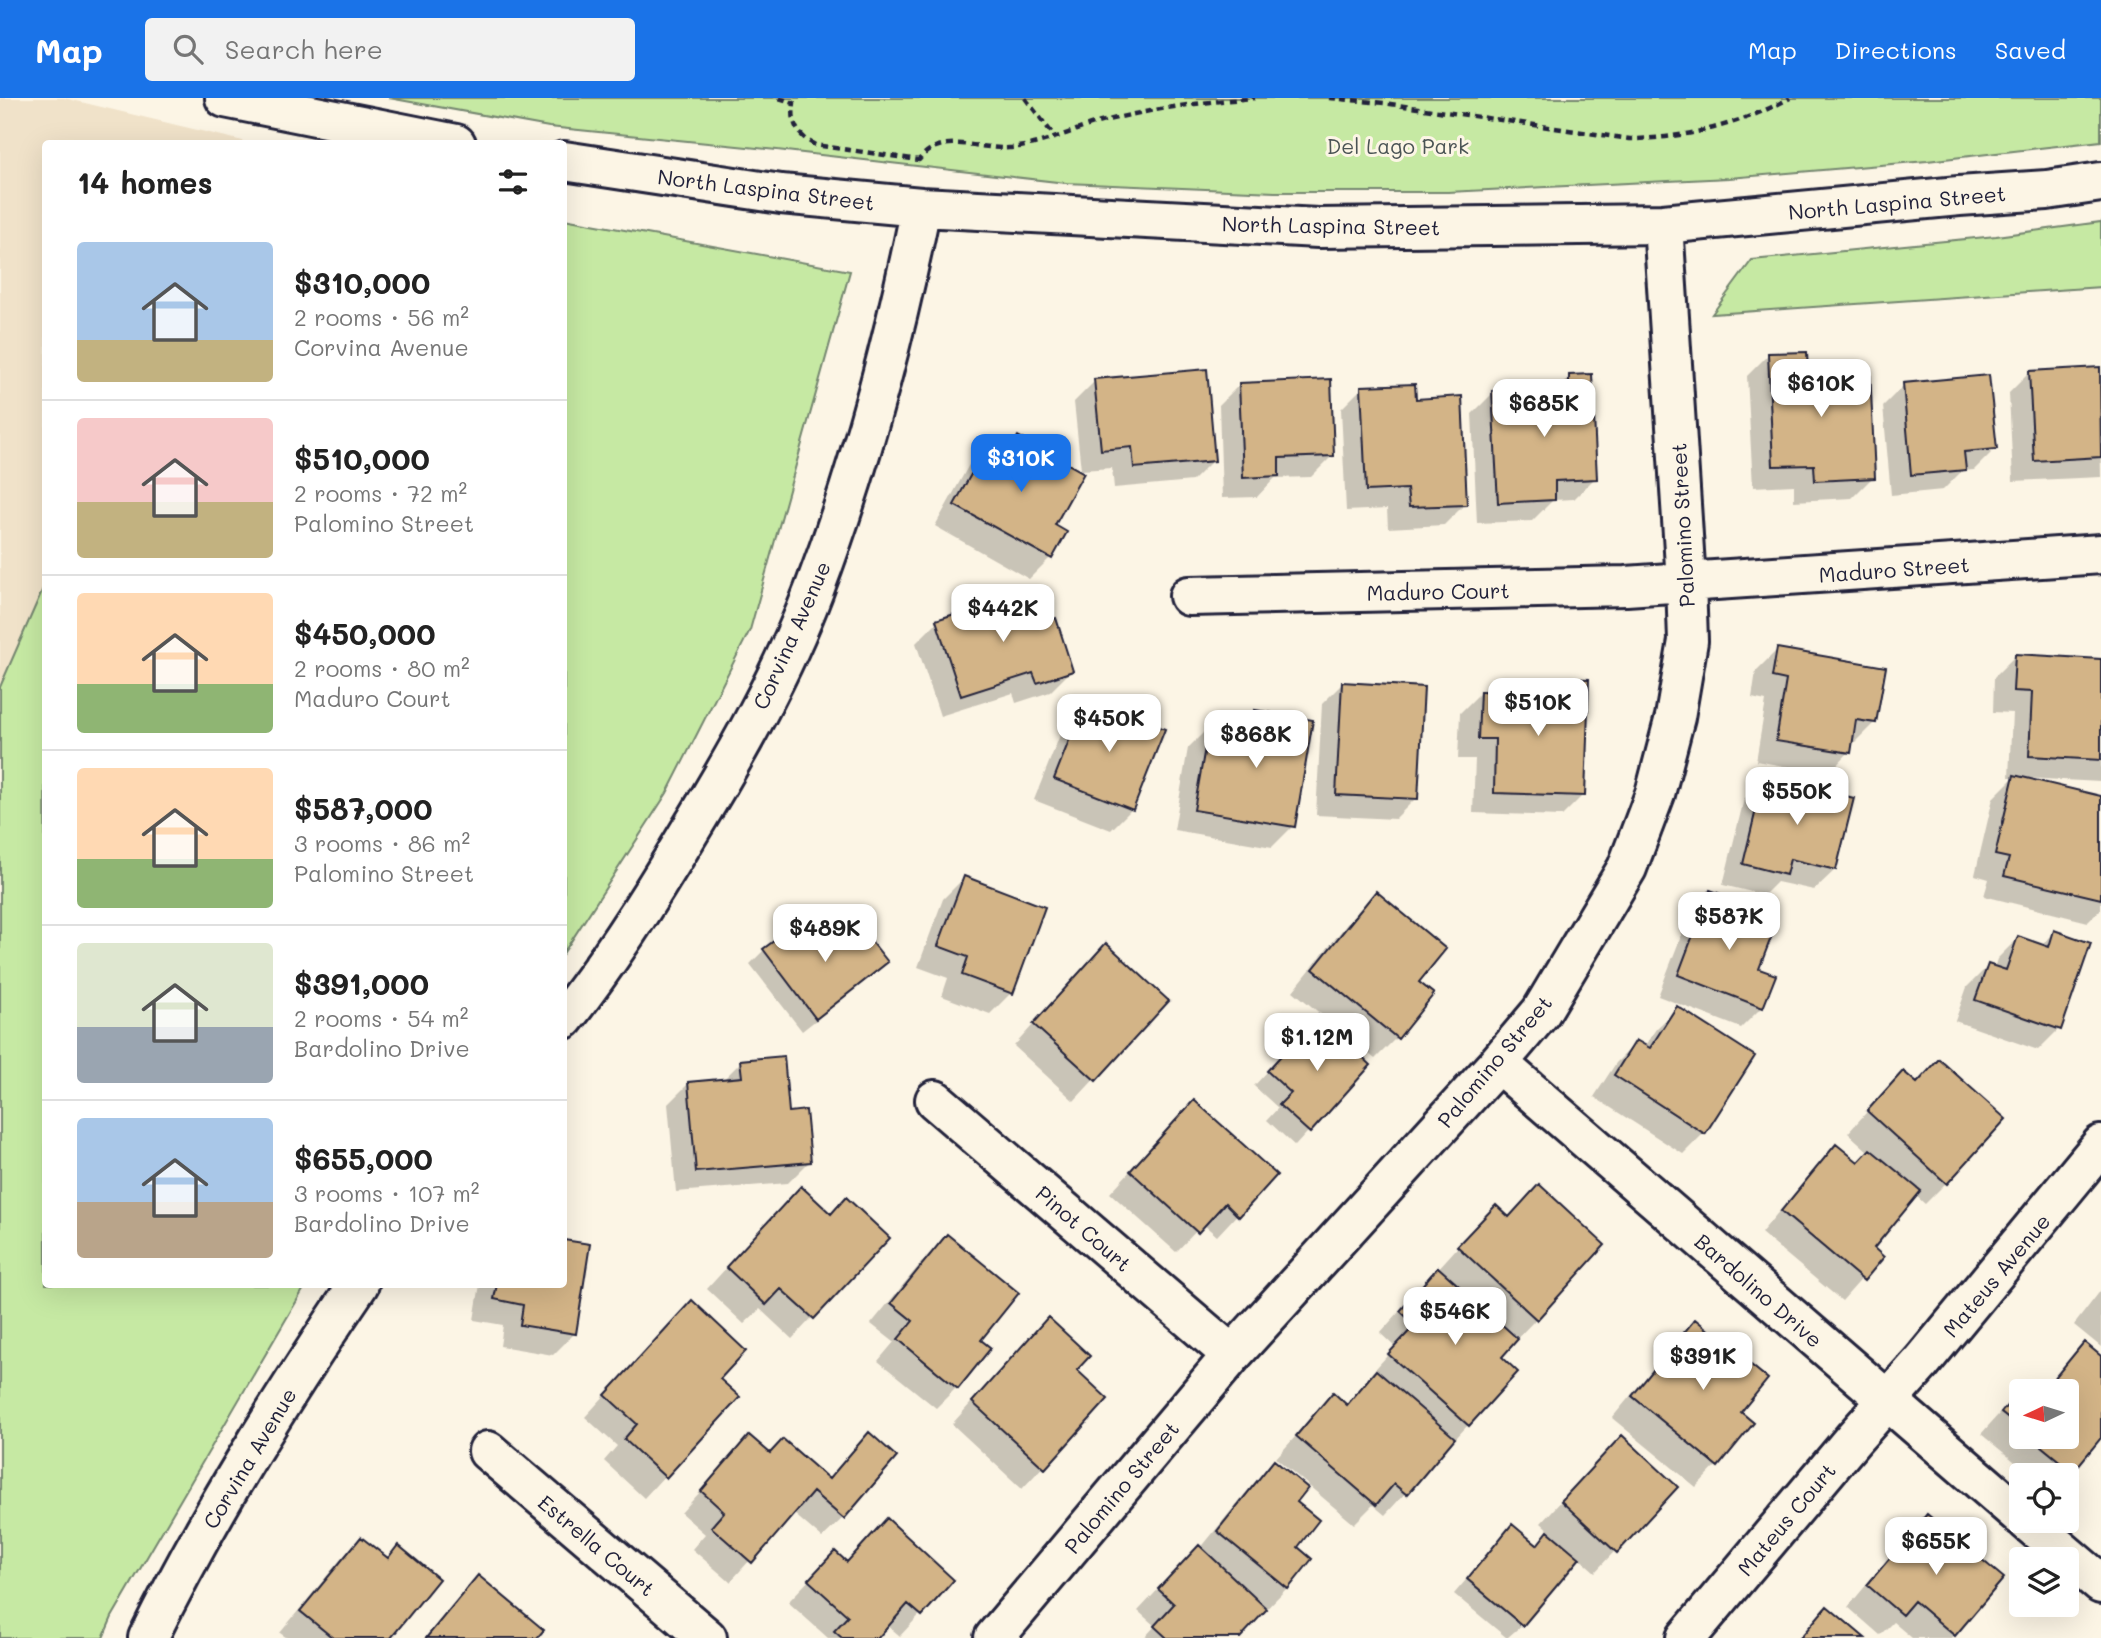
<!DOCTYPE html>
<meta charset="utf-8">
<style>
body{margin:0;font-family:Mali,sans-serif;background:#f2f2f2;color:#222;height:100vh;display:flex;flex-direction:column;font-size:26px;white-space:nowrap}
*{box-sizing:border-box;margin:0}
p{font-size:23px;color:#767676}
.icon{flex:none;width:38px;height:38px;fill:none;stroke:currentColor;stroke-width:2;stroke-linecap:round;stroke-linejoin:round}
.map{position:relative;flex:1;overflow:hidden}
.drawer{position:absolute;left:42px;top:42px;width:525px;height:1148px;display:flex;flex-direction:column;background:#fff;border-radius:7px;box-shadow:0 7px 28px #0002}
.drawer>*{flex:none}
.needle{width:46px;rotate:266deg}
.controls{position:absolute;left:2009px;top:1281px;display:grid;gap:14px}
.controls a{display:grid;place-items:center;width:70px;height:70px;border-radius:7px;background:#fff;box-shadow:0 7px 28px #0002;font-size:35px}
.price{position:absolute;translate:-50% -60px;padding:0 16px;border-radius:14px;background:#fff;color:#222;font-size:23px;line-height:46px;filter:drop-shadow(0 2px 4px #0008)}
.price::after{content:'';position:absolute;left:50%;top:42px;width:21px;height:16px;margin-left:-10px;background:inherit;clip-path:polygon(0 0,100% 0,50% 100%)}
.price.current{background:#1a73e8;color:#fff}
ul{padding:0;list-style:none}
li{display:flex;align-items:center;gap:21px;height:175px;padding:0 35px}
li+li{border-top:2px solid #e0e0e0}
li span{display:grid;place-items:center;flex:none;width:196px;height:140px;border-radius:7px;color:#555}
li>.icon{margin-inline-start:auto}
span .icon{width:84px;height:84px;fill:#fffc;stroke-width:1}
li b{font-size:30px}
h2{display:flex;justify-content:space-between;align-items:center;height:84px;padding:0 35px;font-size:30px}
header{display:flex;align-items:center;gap:42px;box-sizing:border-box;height:98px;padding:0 35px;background:#1a73e8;color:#fff}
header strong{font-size:33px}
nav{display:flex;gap:38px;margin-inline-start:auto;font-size:24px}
.search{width:490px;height:63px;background:#f2f2f2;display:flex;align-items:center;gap:18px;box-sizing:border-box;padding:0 24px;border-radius:7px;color:#767676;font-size:26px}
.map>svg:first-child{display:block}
.built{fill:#f0e2c9}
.green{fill:#c6e9a3;stroke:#74866f;stroke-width:2}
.shadow{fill:#0003}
.building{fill:#d3b487;stroke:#22223b;stroke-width:2}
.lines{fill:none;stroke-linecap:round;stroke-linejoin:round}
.minor-casing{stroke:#22223b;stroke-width:44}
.path{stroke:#22223b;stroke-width:4.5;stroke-dasharray:7 5;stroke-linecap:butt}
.minor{stroke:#fcf5e5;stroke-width:38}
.labels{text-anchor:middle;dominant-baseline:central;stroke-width:6;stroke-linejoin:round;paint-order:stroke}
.park-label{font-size:21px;fill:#4b5455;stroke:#fcf5e5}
.street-label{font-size:21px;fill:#22223b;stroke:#fcf5e5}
</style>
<header>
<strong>Map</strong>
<div class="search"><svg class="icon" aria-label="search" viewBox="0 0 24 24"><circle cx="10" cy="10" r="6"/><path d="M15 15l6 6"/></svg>Search here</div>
<nav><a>Map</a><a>Directions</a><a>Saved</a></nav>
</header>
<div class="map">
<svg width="2101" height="1540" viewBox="0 0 2101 1540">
<rect width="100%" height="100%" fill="#fcf5e5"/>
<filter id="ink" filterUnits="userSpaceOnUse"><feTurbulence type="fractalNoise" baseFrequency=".0143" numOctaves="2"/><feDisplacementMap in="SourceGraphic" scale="14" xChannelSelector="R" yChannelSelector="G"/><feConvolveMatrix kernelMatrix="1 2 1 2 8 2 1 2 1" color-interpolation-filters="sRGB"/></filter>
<g filter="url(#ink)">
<path class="built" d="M0,0H64L243,43L242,46H46L45,486L0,589Z"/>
<path class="green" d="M389,0H2101V43L1927,63L1729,80L1448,94H1275L1066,85L777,52L549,29Z
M564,121L850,173L750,532L667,695L564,854Z
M2101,124V189L1712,216L1752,162L1996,138Z
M45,486L46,1186L306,1187L112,1519L103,1540H0V589Z"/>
<path class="shadow" d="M1768,257L1806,276L1873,379L1852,400L1794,403V387L1753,389L1747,278Z
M2099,271L2101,379L2013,383L2009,295L2030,274Z
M1570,279L1595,380L1574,401L1553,402L1532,423L1477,425L1472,316L1493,295L1556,292Z
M1095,283L1213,362L1192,383L1114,390L1112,370L1081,372L1074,304Z
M1240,286L1332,358L1311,379L1275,380L1257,399L1222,400L1219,307Z
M1904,287L1995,351L1974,372L1962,373L1943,392L1891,397L1883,308Z
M1362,290L1414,302L1465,406L1444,427L1388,430L1387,411L1346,413L1341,311Z
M1018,340L1053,428L1064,435L1050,460L1029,481L935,428L970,365L991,344L1006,353Z
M937,524L1038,527L1071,573L1050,594L1016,605L1013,595L940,618L916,545Z
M1777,552L1875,624L1854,645H1851L1849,654L1828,676L1756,663L1766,603L1752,600L1756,573Z
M2015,558L2101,562V684L2023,680L2101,700V811L2088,824L1984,798L1989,781L1975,777L1993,700L2014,679H2009L2012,615L1993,614L1994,579Z
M1553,582L1583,697L1562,718L1473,715L1475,661H1458L1460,615L1481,594L1538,596Z
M1343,585L1416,700L1395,721L1316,717L1322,606Z
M1086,601L1132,711L1111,732L1034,702L1066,622Z
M1256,614L1293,728L1272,749L1174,732L1188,650L1209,629L1236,634Z
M1765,680L1835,772L1814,792L1777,784L1764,797L1723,787L1744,701Z
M964,780L1011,895L990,916L942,898L948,880L918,869L943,801Z
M1711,794L1741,827L1757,872L1762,909L1741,930L1658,898L1690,815Z
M1376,796L1417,884L1431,897L1396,940L1375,961L1293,893L1355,816Z
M2055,834L2059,931L2038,952L1955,923L1967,889L1988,868L1994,870L1997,861L2018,840L2041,848Z
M800,846L851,847L886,864L872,878L802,933L750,866L764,852Z
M1086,868L1167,903L1074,1003L1014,948Z
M1677,911L1704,1035L1683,1056L1594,999L1616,965L1637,944L1644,949L1656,931Z
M1304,934L1369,967L1295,1048L1267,1022L1278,1010L1254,988Z
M741,964L809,1064L788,1085L676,1094L668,1006L689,985L723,982Z
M1882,997L1946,1085L1925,1106L1915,1097L1871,1151L1881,1159L1842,1203L1761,1135L1816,1069L1836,1048L1857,1066L1869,1054L1848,1035Z
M1174,1025L1274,1077L1217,1138L1203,1126L1176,1154L1110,1095Z
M780,1111L830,1118L887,1140L792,1241L760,1211L744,1226L707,1191Z
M1475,1130L1536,1221L1499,1259L1468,1327L1385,1417L1373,1407L1354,1426L1276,1360L1333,1297L1345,1308L1371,1280L1369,1278L1395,1249L1380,1235Z
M947,1139L978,1242L957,1289L936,1310L878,1263L894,1244L871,1226L926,1159Z
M564,1144L588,1148L574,1236L553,1257L500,1248L503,1227L474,1222L480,1186H564Z
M2101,1192V1249L2074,1227Z
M1695,1223L1738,1314L1752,1325L1716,1368L1696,1389L1612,1320L1675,1244Z
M671,1225L718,1281L737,1299L644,1400L604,1363L617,1348L585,1319Z
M1027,1243L1075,1272L1106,1301L1022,1391L952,1326Z
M2085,1246L2101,1260V1337L2067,1378L2031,1377L1981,1336L2024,1288L2031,1293H2021V1339H2067V1293H2042Z
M869,1336L843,1420L822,1440L793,1415L730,1484L692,1451L705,1436L681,1415L749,1340L770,1357L827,1382Z
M1601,1360L1675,1389L1595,1474L1578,1459L1522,1527L1507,1540L1454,1496L1512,1428L1536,1448L1551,1434L1541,1425Z
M1274,1365L1294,1404L1295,1450L1287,1490L1238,1540H1144L1155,1528L1138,1513L1178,1470L1200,1451L1253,1386Z
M1927,1418L2001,1481L1951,1540H1912L1893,1524L1880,1537L1848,1509L1906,1439Z
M361,1441L386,1462L398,1450L388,1540H287L280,1535L340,1462Z
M846,1466L952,1482L900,1538L887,1527L876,1540H828L788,1504L814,1477Z
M478,1480L535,1540H425L457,1501Z"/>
<path class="building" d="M1807,254L1808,274L1870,271L1875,380L1815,383L1814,367L1773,368L1768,255Z
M2100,269L2101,359L2034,363L2029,273Z
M1207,271L1215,363L1134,370L1132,349L1101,352L1094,281Z
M1592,276L1597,381L1555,383V402L1498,405L1492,293L1569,290V277Z
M1989,277L1997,351L1964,354L1966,372L1911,377L1903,285Z
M1331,281L1334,358L1279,360V378L1243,380L1239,285Z
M1415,286L1416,301L1462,298L1467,407L1409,409L1407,391L1366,393L1361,288Z
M1018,338L1084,375L1055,427L1067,434L1052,461L954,407L990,342L1010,353Z
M1029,492L1039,525L1056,520L1073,573L1037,585L1033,575L961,598L936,522Z
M1777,550L1886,569L1876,625L1856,622L1851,655L1776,643L1786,582L1772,579Z
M2015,556L2101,561V662L2029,658L2032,594L2013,593Z
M1552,580L1589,581L1585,698L1494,695L1495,641H1478L1480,593L1551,595Z
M1342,584L1424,589L1418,701L1336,697Z
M1086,599L1165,631L1133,712L1054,681Z
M1255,612L1313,622L1295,729L1194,712L1209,627L1251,634Z
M2014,677L2101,698V801L2004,778L2009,760L1995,757Z
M1764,678L1854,700L1836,772L1790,761L1786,777L1743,766Z
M964,778L1045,809L1013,896L962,877L968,859L938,848Z
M1710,792L1750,807L1743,826L1772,837L1759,871L1776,877L1763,910L1678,877Z
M1376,793L1446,851L1419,884L1434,896L1398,941L1313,871Z
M832,819L851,844L864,834L888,864L816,921L763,851L790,831L800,843Z
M2054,832L2091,845L2061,932L1975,902L1988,866L2006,872L2018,838L2049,849Z
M1106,845L1169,903L1096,983L1033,926Z
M1677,908L1755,958L1705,1036L1614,977L1636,942L1650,950Z
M1318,917L1371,967L1310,1035L1279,1007L1291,995L1267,973Z
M784,958L789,1014L806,1012L811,1064L696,1074L688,984L742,979L740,962Z
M1939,961L2006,1021L1947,1086L1867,1013L1903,973L1917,985Z
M1194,1002L1277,1077L1239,1119L1225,1105L1198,1135L1130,1073Z
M1836,1046L1858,1064L1870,1051L1921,1093L1874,1150L1884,1159L1864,1183L1781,1113Z
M1539,1086L1605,1147L1537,1222L1457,1148L1496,1107L1509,1119Z
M801,1088L831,1116L846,1099L890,1140L814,1221L781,1191L766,1207L726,1169Z
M947,1136L1019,1195L981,1242L991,1250L958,1291L898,1241L913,1223L891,1205Z
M564,1142L590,1146L576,1236L520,1227L523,1207L494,1201L497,1186H564Z
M1438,1169L1518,1241L1502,1259L1518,1274L1469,1328L1388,1256L1415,1227L1400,1213Z
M692,1202L746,1253L720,1281L740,1299L666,1380L624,1341L637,1326L605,1297Z
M1048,1219L1090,1258L1077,1272L1108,1301L1045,1371L972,1304Z
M1695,1221L1768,1281L1741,1314L1754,1325L1718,1369L1632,1298Z
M2084,1244L2101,1258V1340L2073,1374L2030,1339H2067V1293H2044Z
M1376,1272L1455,1340L1407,1397L1394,1386L1376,1407L1296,1338L1333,1294L1347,1307Z
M2024,1286L2034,1293H2021V1331L2001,1315Z
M869,1334L897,1359L844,1421L813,1394L752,1465L711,1429L724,1414L701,1393L749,1337L770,1355L783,1341L829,1381Z
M1622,1337L1678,1389L1617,1455L1561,1403Z
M1274,1362L1308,1390L1297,1404L1319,1422L1298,1449L1312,1461L1288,1491L1217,1433Z
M1927,1416L2004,1480L1955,1538L1914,1503L1902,1517L1867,1487Z
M887,1420L954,1482L922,1518L908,1506L878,1540H842L834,1533L848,1518L808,1482L835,1453L847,1464Z
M1512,1426L1537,1447L1548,1433L1580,1460L1523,1528L1467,1481Z
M361,1439L388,1460L398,1447L439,1481L391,1540H333L300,1513Z
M1199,1447L1267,1511L1240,1540H1167L1154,1528L1174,1506L1158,1491Z
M478,1477L544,1532L537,1540H426Z
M1827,1508L1865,1540H1800Z"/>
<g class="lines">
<g class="minor-casing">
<path id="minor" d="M225,0L456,46
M564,63L781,96L921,109L1318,130L1663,126L1959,98L2047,92L2101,84
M1189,498L1626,488L2101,456
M564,921C610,863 650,800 688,736C735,659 782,577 814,492C861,368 895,239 921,109
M1498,965L2021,1418
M935,1002L1232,1257
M488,1353L707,1540
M2027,1423L2101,1486
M148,1540C209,1416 282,1300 359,1186
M994,1540L1232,1257L1498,965L1541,914L1627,770L1655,696L1675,619L1688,543L1686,484L1663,126
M1686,1540L1854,1340L1922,1264L2101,1047"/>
</g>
<path class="path" d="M779,0L794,5C791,26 797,37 815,47L919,62C940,33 980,52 1009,50C1039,48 1068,34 1097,25C1148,11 1201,4 1255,0
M1025,0L1055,39
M1329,0L1384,5L1630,41C1684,41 1742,26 1790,0"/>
<use href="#minor" class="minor"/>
</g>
</g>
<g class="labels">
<g class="park-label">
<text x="1398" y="47">Del Lago Park</text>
</g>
<g class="street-label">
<text transform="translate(766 91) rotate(7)">North Laspina Street</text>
<text transform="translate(1897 104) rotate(-5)">North Laspina Street</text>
<text transform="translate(1331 127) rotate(1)">North Laspina Street</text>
<text transform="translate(1682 427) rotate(-93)">Palomino Street</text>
<text transform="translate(1894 471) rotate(-4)">Maduro Street</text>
<text transform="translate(1438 493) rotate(-1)">Maduro Court</text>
<text transform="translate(791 537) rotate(-66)">Corvina Avenue</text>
<text transform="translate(1494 963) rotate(-50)">Palomino Street</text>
<text transform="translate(1084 1130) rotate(41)">Pinot Court</text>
<text transform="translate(1996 1177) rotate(-50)">Mateus Avenue</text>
<text transform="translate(1759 1192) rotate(41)">Bardolino Drive</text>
<text transform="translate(249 1360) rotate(-59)">Corvina Avenue</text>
<text transform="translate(1121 1389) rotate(-50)">Palomino Street</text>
<text transform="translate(1786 1421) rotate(-50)">Mateus Court</text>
<text transform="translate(597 1447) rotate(40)">Estrella Court</text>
</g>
</g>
</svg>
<div class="controls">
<a><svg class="needle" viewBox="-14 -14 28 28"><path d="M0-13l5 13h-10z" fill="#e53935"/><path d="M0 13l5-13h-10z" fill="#767676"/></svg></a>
<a><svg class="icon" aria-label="locate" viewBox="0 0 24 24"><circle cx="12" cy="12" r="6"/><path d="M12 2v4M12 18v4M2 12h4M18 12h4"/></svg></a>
<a><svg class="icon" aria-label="layers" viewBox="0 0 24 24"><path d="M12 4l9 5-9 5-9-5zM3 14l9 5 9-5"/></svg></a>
</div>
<b class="price" style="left:1821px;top:321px">$610K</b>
<b class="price" style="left:1544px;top:341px">$685K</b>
<b class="price current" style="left:1021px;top:396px">$310K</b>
<b class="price" style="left:1003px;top:546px">$442K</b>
<b class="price" style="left:1538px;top:640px">$510K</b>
<b class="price" style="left:1109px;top:656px">$450K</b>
<b class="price" style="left:1256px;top:672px">$868K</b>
<b class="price" style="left:1797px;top:729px">$550K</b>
<b class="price" style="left:1729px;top:854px">$587K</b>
<b class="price" style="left:825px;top:866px">$489K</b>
<b class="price" style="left:1317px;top:975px">$1.12M</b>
<b class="price" style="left:1455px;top:1249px">$546K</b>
<b class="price" style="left:1703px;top:1294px">$391K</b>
<b class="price" style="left:1936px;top:1479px">$655K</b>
<section class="drawer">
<h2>14 homes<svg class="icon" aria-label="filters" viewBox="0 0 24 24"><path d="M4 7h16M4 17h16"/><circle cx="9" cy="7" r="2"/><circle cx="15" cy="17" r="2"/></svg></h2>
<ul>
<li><span style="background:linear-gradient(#a9c7e8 70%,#c2b280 0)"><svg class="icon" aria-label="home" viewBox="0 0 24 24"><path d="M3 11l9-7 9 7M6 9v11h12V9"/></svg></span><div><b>$310,000</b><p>2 rooms · 56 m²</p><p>Corvina Avenue</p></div></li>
<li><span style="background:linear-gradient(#f6c9c9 60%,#c2b280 0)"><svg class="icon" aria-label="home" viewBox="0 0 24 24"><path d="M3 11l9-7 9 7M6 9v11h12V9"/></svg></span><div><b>$510,000</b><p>2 rooms · 72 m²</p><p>Palomino Street</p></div></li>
<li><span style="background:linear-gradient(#ffd9b3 65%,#8fb573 0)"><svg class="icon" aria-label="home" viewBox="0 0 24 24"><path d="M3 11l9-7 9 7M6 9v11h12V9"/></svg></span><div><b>$450,000</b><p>2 rooms · 80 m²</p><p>Maduro Court</p></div></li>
<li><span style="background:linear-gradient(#ffd9b3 65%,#8fb573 0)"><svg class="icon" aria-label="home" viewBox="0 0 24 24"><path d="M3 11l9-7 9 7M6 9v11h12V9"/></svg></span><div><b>$587,000</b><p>3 rooms · 86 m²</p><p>Palomino Street</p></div></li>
<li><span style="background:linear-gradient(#dfe7d0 60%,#9aa5b1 0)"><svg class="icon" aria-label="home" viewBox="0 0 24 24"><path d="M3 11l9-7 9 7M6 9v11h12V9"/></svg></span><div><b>$391,000</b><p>2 rooms · 54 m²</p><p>Bardolino Drive</p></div></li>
<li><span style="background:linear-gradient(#a9c7e8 60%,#b9a48a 0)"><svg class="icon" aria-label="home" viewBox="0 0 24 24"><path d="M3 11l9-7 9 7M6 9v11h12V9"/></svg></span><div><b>$655,000</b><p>3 rooms · 107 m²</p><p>Bardolino Drive</p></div></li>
</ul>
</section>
</div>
